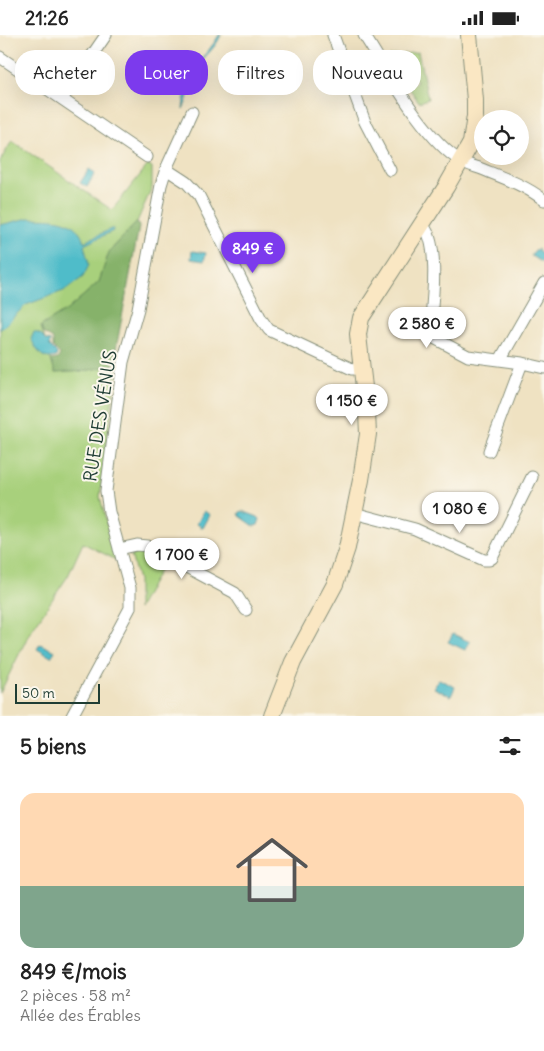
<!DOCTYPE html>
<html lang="fr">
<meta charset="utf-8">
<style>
body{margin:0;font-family:Delius,sans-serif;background:#f6f6f6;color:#222;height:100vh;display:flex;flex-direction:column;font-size:19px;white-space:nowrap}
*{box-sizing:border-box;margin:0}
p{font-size:16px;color:#767676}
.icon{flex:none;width:28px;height:28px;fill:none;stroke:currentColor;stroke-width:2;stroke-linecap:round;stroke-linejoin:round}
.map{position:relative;height:681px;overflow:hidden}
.side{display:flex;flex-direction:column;background:#fff;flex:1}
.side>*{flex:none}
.hud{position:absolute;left:15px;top:15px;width:515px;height:45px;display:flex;gap:10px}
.buttons{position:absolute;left:474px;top:75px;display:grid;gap:10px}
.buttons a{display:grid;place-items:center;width:55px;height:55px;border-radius:50%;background:#fff;box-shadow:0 5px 20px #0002;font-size:25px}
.scale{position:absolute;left:15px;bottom:12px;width:85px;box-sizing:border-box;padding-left:5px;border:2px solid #1f3d34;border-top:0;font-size:14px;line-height:18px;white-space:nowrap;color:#1f3d34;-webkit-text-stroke:4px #fbf7ec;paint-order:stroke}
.price{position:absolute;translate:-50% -42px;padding:0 11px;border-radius:18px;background:#fff;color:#222;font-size:16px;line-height:32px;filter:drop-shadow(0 1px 2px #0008)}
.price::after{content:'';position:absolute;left:50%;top:30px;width:15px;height:11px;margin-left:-8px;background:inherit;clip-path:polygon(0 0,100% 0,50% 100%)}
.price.selected{background:#7c3aed;color:#fff}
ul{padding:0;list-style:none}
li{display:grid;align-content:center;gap:10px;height:265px;padding:0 20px}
li span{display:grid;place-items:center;height:155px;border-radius:15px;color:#555}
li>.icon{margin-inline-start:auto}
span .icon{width:90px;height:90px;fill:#fffc;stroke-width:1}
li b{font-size:21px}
h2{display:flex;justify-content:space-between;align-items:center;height:60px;padding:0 20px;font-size:21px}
.pill{padding:0 18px;border-radius:20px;background:#fff;box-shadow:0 5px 20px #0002;font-size:18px;line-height:45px}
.pill.selected{background:#7c3aed;color:#fff}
.status{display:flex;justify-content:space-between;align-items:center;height:35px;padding:0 25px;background:#fff;direction:ltr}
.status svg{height:14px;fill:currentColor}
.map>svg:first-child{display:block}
.green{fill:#a8d07b;stroke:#648658}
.forest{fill:#86b26b;stroke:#527850}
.water{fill:#4fbcc9;stroke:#377c7e}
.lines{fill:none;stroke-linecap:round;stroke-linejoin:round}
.street-casing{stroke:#87907b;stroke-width:13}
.secondary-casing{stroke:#87907b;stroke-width:18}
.street{stroke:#fff;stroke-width:11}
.secondary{stroke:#fae7c3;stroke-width:16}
.labels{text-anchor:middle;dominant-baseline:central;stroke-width:4;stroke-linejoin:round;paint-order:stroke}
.street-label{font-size:18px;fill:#1f3d34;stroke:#fbf7ec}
</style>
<div class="status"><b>21:26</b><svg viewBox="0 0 49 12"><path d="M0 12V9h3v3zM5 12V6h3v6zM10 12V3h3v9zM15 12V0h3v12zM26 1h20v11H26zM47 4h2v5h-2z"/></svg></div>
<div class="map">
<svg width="544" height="681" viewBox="0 0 544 681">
<rect width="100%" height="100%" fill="#fbf7ec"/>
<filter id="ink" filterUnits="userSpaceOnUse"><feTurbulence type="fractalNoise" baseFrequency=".02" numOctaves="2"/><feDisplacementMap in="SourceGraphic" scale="10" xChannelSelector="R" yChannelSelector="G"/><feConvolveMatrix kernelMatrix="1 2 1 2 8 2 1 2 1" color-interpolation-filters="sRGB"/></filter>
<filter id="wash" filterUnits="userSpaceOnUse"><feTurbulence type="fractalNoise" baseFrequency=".0096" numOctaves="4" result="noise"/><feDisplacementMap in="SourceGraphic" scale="20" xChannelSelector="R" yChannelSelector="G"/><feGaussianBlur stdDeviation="1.12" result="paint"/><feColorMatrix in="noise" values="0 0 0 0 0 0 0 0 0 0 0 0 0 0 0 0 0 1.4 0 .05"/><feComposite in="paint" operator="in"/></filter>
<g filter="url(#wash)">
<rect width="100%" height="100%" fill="#efe2c2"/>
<path class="green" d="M418,17L428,64L419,67L409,53L417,47L401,23L393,28L390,21Z
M12,106L112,175L148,130L152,132V152L137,187L109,217L99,247L67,275L41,291L55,338L85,336L105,331H117L100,462L116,525L83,508L68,541L29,599L0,658V126Z
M143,515L165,525L138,574V545L131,520L137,518V516Z"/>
<path class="forest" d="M137,187L139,192L113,330L85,336L55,338L51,325L58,324L60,319L53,312V304L43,298L41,291L67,275L99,247L109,217Z"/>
<path class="water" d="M219,0H221C216,13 204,21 197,32C190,45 190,62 183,74C184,61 189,40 197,29C205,19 213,11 219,0Z
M89,134L95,138L87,152L80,148Z
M29,183C53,184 75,181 84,207L113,193V196L84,210L89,230L83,242L66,255L26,270L0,295V190Z
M538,214L540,218L544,220L543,228L531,221L535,215Z
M192,216L206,218L204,226L191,224Z
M34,297L42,300L45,305L51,306L49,310L57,318L56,322C41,326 38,316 31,304Z
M204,476L210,480L203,493L197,489Z
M242,476L258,482L260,484L258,490L254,491L240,481L239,478Z
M453,599L470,607L465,615L448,607Z
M40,609L55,616L51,622L37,614Z
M439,644L455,652L451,661L434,653Z"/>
</g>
<g filter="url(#ink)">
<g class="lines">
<g class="street-casing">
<path id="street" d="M333,0L365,87L390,135
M364,0C387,36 425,105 461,126C466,129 473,131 479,133C501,142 525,150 544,165
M0,22L147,122
M62,64L106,0
M166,134L186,147L199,161L261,284L269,295L352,334H361
M421,189C441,204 432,270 430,293L434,303L468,321L522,328L544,333
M500,325L544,248
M489,416L522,328
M354,478L415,494L484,525H489L492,523L532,442
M119,514L137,510L147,511L235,558L246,575
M72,681L130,573V553L109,477L106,456L123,327L138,274L161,150L166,134L192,77"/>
</g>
<g class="secondary-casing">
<path id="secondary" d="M272,681L293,627L335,549L347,513L361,445L368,399L367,378L359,309L358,299L361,283L446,152L471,108L475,81V65L469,0"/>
</g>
<use href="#street" class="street"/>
<use href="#secondary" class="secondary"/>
</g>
</g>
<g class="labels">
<g class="street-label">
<text transform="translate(100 381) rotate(-81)">RUE DES VÉNUS</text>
</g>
</g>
</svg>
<div class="buttons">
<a><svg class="icon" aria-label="locate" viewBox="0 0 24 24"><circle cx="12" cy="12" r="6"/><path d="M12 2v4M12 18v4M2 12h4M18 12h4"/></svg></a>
</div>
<div class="scale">50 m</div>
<b class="price selected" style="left:253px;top:239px">849 €</b>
<b class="price" style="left:427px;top:314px">2 580 €</b>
<b class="price" style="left:352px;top:391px">1 150 €</b>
<b class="price" style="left:460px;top:499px">1 080 €</b>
<b class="price" style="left:182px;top:545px">1 700 €</b>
<div class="hud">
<a class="pill">Acheter</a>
<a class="pill selected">Louer</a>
<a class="pill">Filtres</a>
<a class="pill">Nouveau</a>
</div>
</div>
<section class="side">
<h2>5 biens<svg class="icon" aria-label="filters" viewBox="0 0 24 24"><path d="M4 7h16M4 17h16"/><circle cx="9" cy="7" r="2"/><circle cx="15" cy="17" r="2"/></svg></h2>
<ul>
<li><span style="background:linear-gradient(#ffd9b3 60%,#7fa58c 0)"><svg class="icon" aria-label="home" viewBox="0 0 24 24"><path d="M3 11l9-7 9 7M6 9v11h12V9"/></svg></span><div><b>849 €/mois</b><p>2 pièces · 58 m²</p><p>Allée des Érables</p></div></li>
</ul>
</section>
